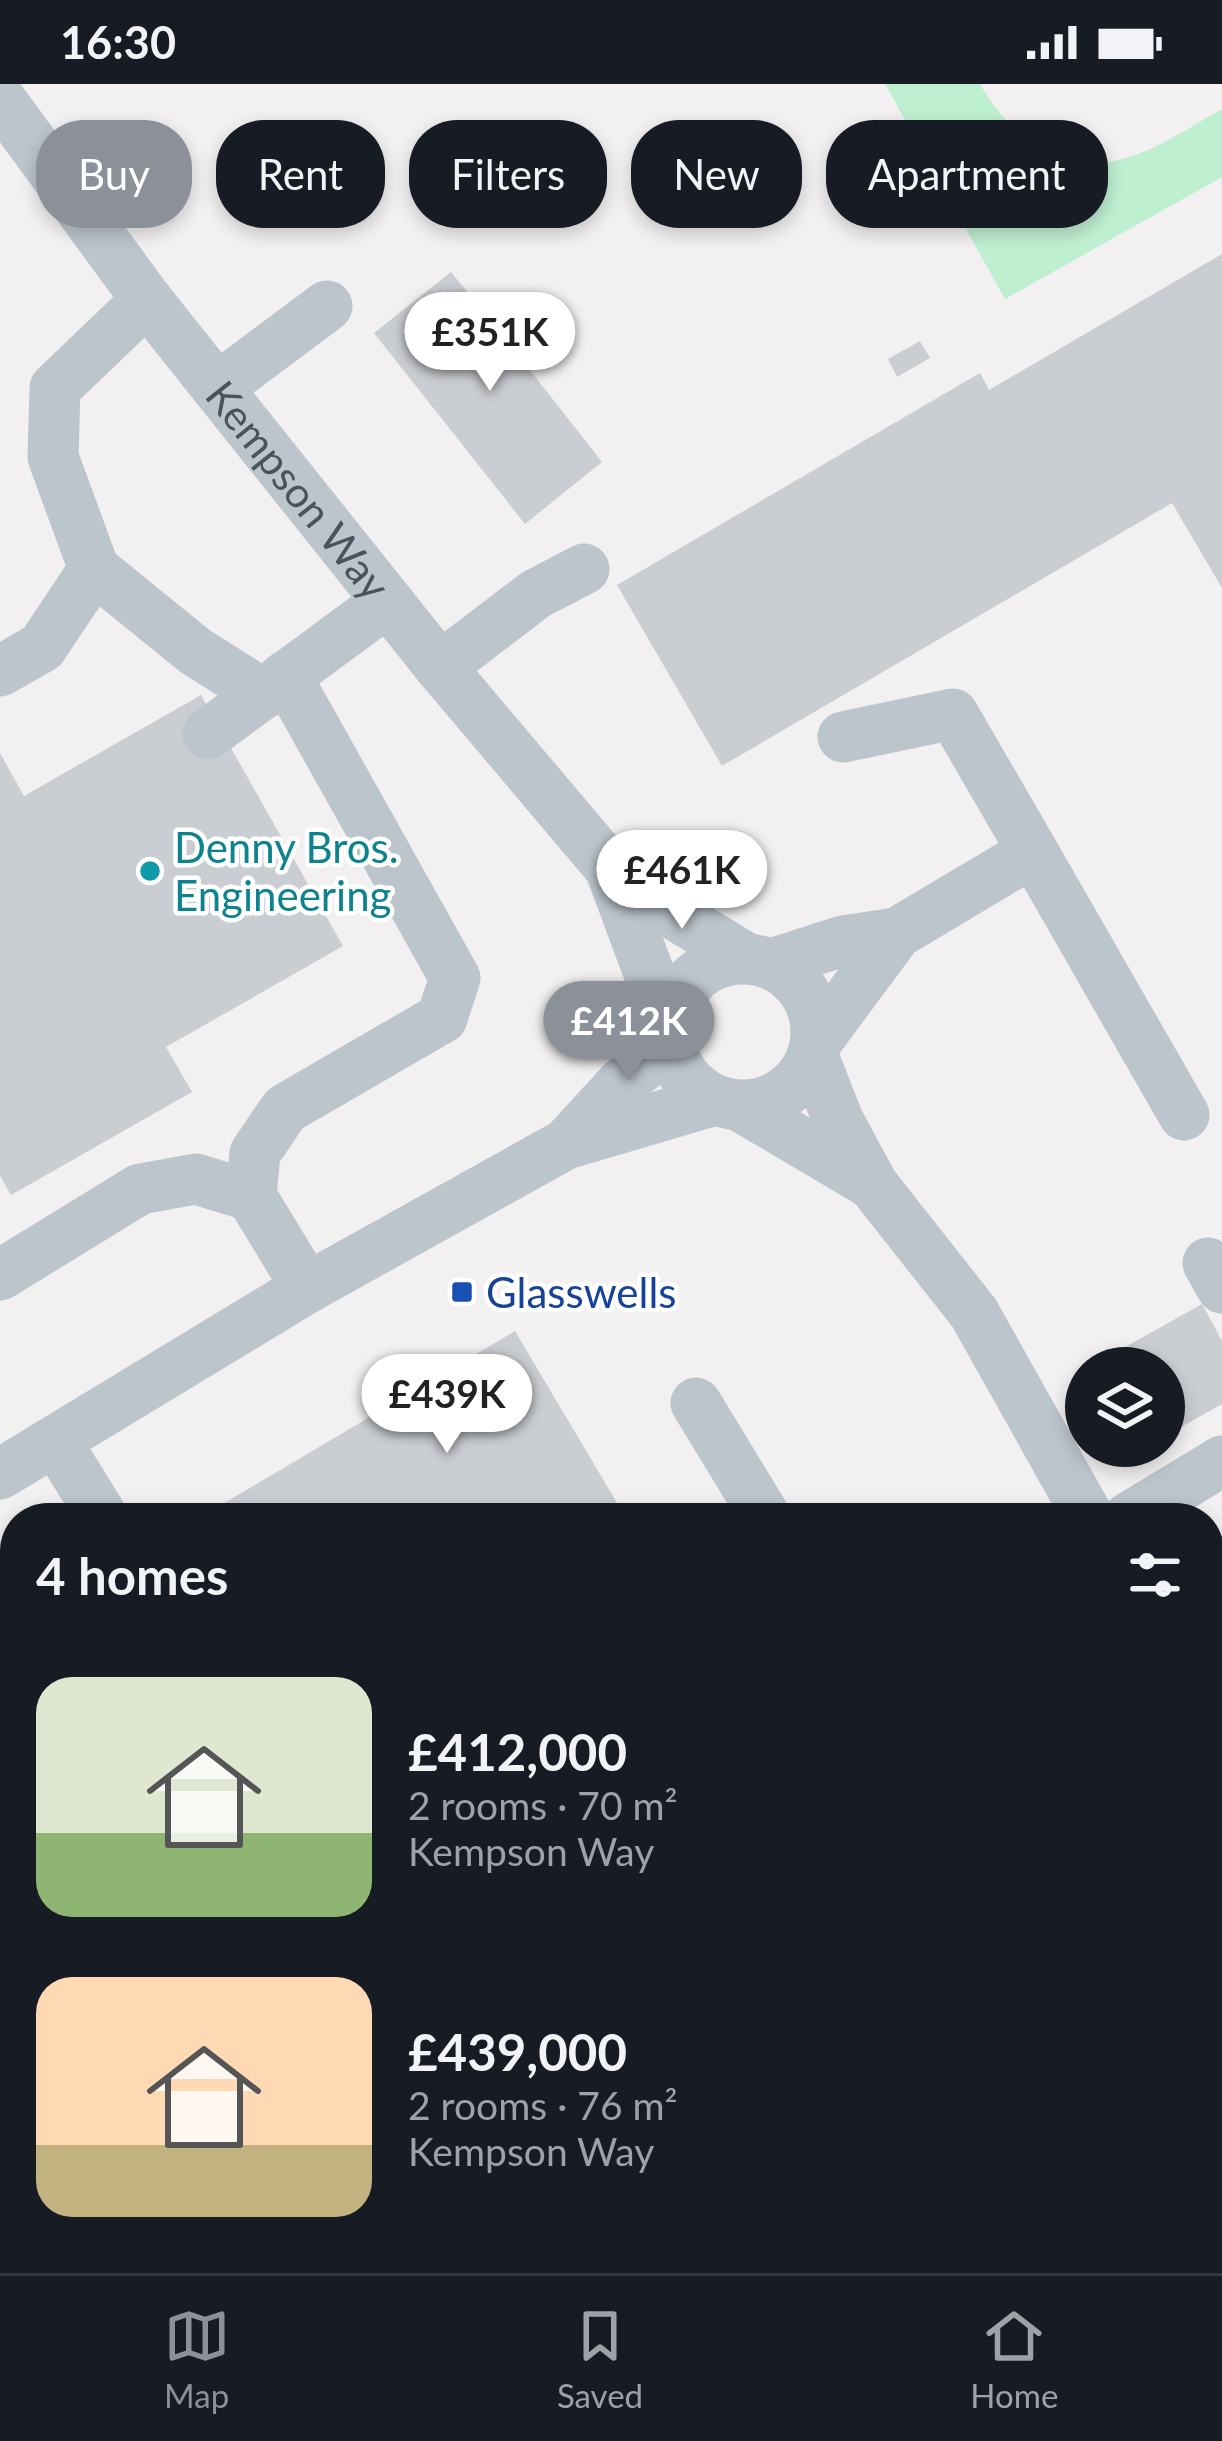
<!DOCTYPE html>
<meta charset="utf-8">
<style>
body{margin:0;font-family:Lato,sans-serif;background:#242831;color:#f1f3f6;height:100vh;display:flex;flex-direction:column;font-size:45px;white-space:nowrap}
*{box-sizing:border-box;margin:0}
p{font-size:39px;color:#9ea1a6}
.icon{flex:none;width:66px;height:66px;fill:none;stroke:currentColor;stroke-width:2;stroke-linecap:round;stroke-linejoin:round}
.map{position:relative;flex:1;overflow:hidden}
.details{position:absolute;left:0px;top:1419px;width:1224px;height:771px;display:flex;flex-direction:column;background:#171b24;border-radius:48px 48px 0 0;box-shadow:0 6px 18px #0003}
.details>*{flex:none}
.banner{position:absolute;left:36px;top:36px;width:1152px;height:108px;display:flex;gap:24px}
.buttons{position:absolute;left:1065px;top:1263px;display:grid;gap:24px}
.buttons a{display:grid;place-items:center;width:120px;height:120px;border-radius:50%;background:#171b24;box-shadow:0 6px 18px #0003;font-size:60px}
.price{position:absolute;translate:-50% -102px;padding:0 27px;border-radius:42px;background:#fff;color:#222;font-size:39px;line-height:78px;filter:drop-shadow(0 3px 6px #0008)}
.price::after{content:'';position:absolute;left:50%;top:72px;width:36px;height:27px;margin-left:-18px;background:inherit;clip-path:polygon(0 0,100% 0,50% 100%)}
.price.selected{background:#8c9099;color:#fff}
ul{padding:0;list-style:none}
li{display:flex;align-items:center;gap:36px;height:300px;padding:0 36px}
li span{display:grid;place-items:center;flex:none;width:336px;height:240px;border-radius:36px;color:#555}
li>.icon{margin-inline-start:auto}
span .icon{width:144px;height:144px;fill:#fffc;stroke-width:1}
li b{font-size:51px}
h2{display:flex;justify-content:space-between;align-items:center;height:144px;padding:0 36px;font-size:51px}
.tag{padding:0 42px;border-radius:48px;background:#171b24;box-shadow:0 6px 18px #0003;font-size:42px;line-height:108px}
.tag.selected{background:#8c9099;color:#fff}
.status{display:flex;justify-content:space-between;align-items:center;height:84px;padding:0 60px;background:#171b24;direction:ltr}
.status svg{height:33px;fill:currentColor}
.dock{display:flex;justify-content:space-around;align-items:center;height:168px;border-top:3px solid #363941;background:#171b24;font-size:33px;color:#9ea1a6}
.dock a{display:grid;justify-items:center;gap:6px}
.dock .selected{color:#8c9099}
.map>svg:first-child{display:block}
.commercial{fill:#fcf6ea}
.green{fill:#bfefd1}
.building{fill:#cacdd2}
.lines{fill:none;stroke-linecap:round;stroke-linejoin:round}
.path{stroke:#77cda1;stroke-width:8;stroke-dasharray:9 6;stroke-linecap:butt}
.minor{stroke:#bcc5cc;stroke-width:51}
.culture-dot{fill:#0f9aa8;stroke:#fff;stroke-width:4.5}
.transit-dot{fill:#1a4fb4;stroke:#fff;stroke-width:4.5}
.labels{text-anchor:middle;dominant-baseline:central;stroke-width:9;stroke-linejoin:round;paint-order:stroke}
.street-label{font-size:42px;fill:#48545d;stroke:#fff}
.culture-label{font-size:42px;fill:#0d838f;stroke:#fff;text-anchor:start}
.transit-label{font-size:42px;fill:#164399;stroke:#fff;text-anchor:start}
</style>
<div class="status"><b>16:30</b><svg viewBox="0 0 49 12"><path d="M0 12V9h3v3zM5 12V6h3v6zM10 12V3h3v9zM15 12V0h3v12zM26 1h20v11H26zM47 4h2v5h-2z"/></svg></div>
<div class="map">
<svg width="1222" height="2189" viewBox="0 0 1222 2189">
<rect width="100%" height="100%" fill="#f2f0f0"/>
<path class="commercial" d="M1222,1785V2189H781L790,2175H1209V1786Z"/>
<path class="green" d="M885,0H980C1012,57 1070,97 1138,70C1167,59 1195,40 1222,25V93L1005,215Z
M1222,1769V1826L1209,1827V1770Z"/>
<path class="building" d="M1222,170V504L1172,419L722,682L617,501L980,289L989,306Z
M451,188L491,237L510,222L548,270L529,285L602,378L525,440L374,249Z
M920,257L930,274L897,293L888,275Z
M201,611L343,862L166,963L192,1008L11,1111L0,1092V669L24,712Z
M1202,1220L1222,1257V1320L1167,1351L1164,1284H1130L1120,1266Z
M515,1247L626,1434H199Z
M15,1543V1665L0,1639V1552Z
M15,1911V1995L0,2000V1916Z
M1222,1945V2113L1209,2104V1965Z
M234,2175H258L280,2189H225Z
M415,2175H674L665,2189H437Z
M934,2175H1011L1033,2189H925Z
M1075,2175H1172L1163,2189H1097Z"/>
<g class="lines">
<path class="path" d="M1209,1733L1222,1731
M0,2053L15,2049"/>
<g class="minor">
<path id="s1" d="M0,15L147,216L440,583L610,784L680,834L746,874"/>
<path d="M217,304L327,222"/>
<path d="M94,485L195,567L263,610"/>
<path d="M440,583L536,510L584,485"/>
<path d="M0,587L42,563L94,485L53,373L55,304L147,216"/>
<path d="M286,592L455,894L442,934L285,1025L255,1069L251,1112L307,1204"/>
<path d="M208,650L387,518"/>
<path d="M843,653L953,630L1033,768"/>
<path d="M610,784L669,943"/>
<circle cx="743" cy="948" r="73"/>
<path d="M771,880L843,857L897,849"/>
<path d="M817,957L897,849L1033,768L1184,1031"/>
<path d="M813,972L838,1036L873,1101L974,1229L1089,1434"/>
<path d="M740,1022L867,1097"/>
<path d="M566,1060L622,999L670,960"/>
<path d="M1208,1179L1222,1204"/>
<path d="M0,1191L140,1105L196,1095L251,1112"/>
<path d="M696,1319L766,1434"/>
<path d="M56,1358L99,1427"/>
<path d="M0,1390L307,1204L566,1060L715,1016"/>
<path d="M1128,1434L1222,1377"/>
<path d="M0,1743L2,1742"/>
<path d="M831,2175L858,2189"/>
<path d="M745,2189L754,2175"/>
</g>
</g>
<circle class="culture-dot" cx="150" cy="787" r="12"/>
<rect class="transit-dot" x="450" y="1196" width="24" height="24" rx="6"/>
<g class="labels">
<g class="street-label">
<text stroke="none"><textPath href="#s1" startOffset="492">Kempson Way</textPath></text>
</g>
<g class="culture-label">
<text x="174" y="763">Denny Bros.<tspan x="174" dy="48">Engineering</tspan></text>
</g>
<g class="transit-label">
<text x="486" y="1208">Glasswells</text>
</g>
</g>
</svg>
<div class="buttons">
<a><svg class="icon" aria-label="layers" viewBox="0 0 24 24"><path d="M12 4l9 5-9 5-9-5zM3 14l9 5 9-5"/></svg></a>
</div>
<b class="price" style="left:490px;top:310px">£351K</b>
<b class="price" style="left:682px;top:848px">£461K</b>
<b class="price selected" style="left:629px;top:999px">£412K</b>
<b class="price" style="left:447px;top:1372px">£439K</b>
<div class="banner">
<a class="tag selected">Buy</a>
<a class="tag">Rent</a>
<a class="tag">Filters</a>
<a class="tag">New</a>
<a class="tag">Apartment</a>
</div>
<section class="details">
<h2>4 homes<svg class="icon" aria-label="filters" viewBox="0 0 24 24"><path d="M4 7h16M4 17h16"/><circle cx="9" cy="7" r="2"/><circle cx="15" cy="17" r="2"/></svg></h2>
<ul>
<li><span style="background:linear-gradient(#dfe7d0 65%,#8fb573 0)"><svg class="icon" aria-label="home" viewBox="0 0 24 24"><path d="M3 11l9-7 9 7M6 9v11h12V9"/></svg></span><div><b>£412,000</b><p>2 rooms · 70 m²</p><p>Kempson Way</p></div></li>
<li><span style="background:linear-gradient(#ffd9b3 70%,#c2b280 0)"><svg class="icon" aria-label="home" viewBox="0 0 24 24"><path d="M3 11l9-7 9 7M6 9v11h12V9"/></svg></span><div><b>£439,000</b><p>2 rooms · 76 m²</p><p>Kempson Way</p></div></li>
</ul>
</section>
</div>
<nav class="dock">
<a class="selected"><svg class="icon" aria-label="map" viewBox="0 0 24 24"><path d="M3 6l6-2 6 2 6-2v14l-6 2-6-2-6 2zM9 4v14M15 6v14"/></svg>Map</a>
<a><svg class="icon" aria-label="saved" viewBox="0 0 24 24"><path d="M7 4h10v16l-5-4-5 4z"/></svg>Saved</a>
<a><svg class="icon" aria-label="home" viewBox="0 0 24 24"><path d="M3 11l9-7 9 7M6 9v11h12V9"/></svg>Home</a>
</nav>
